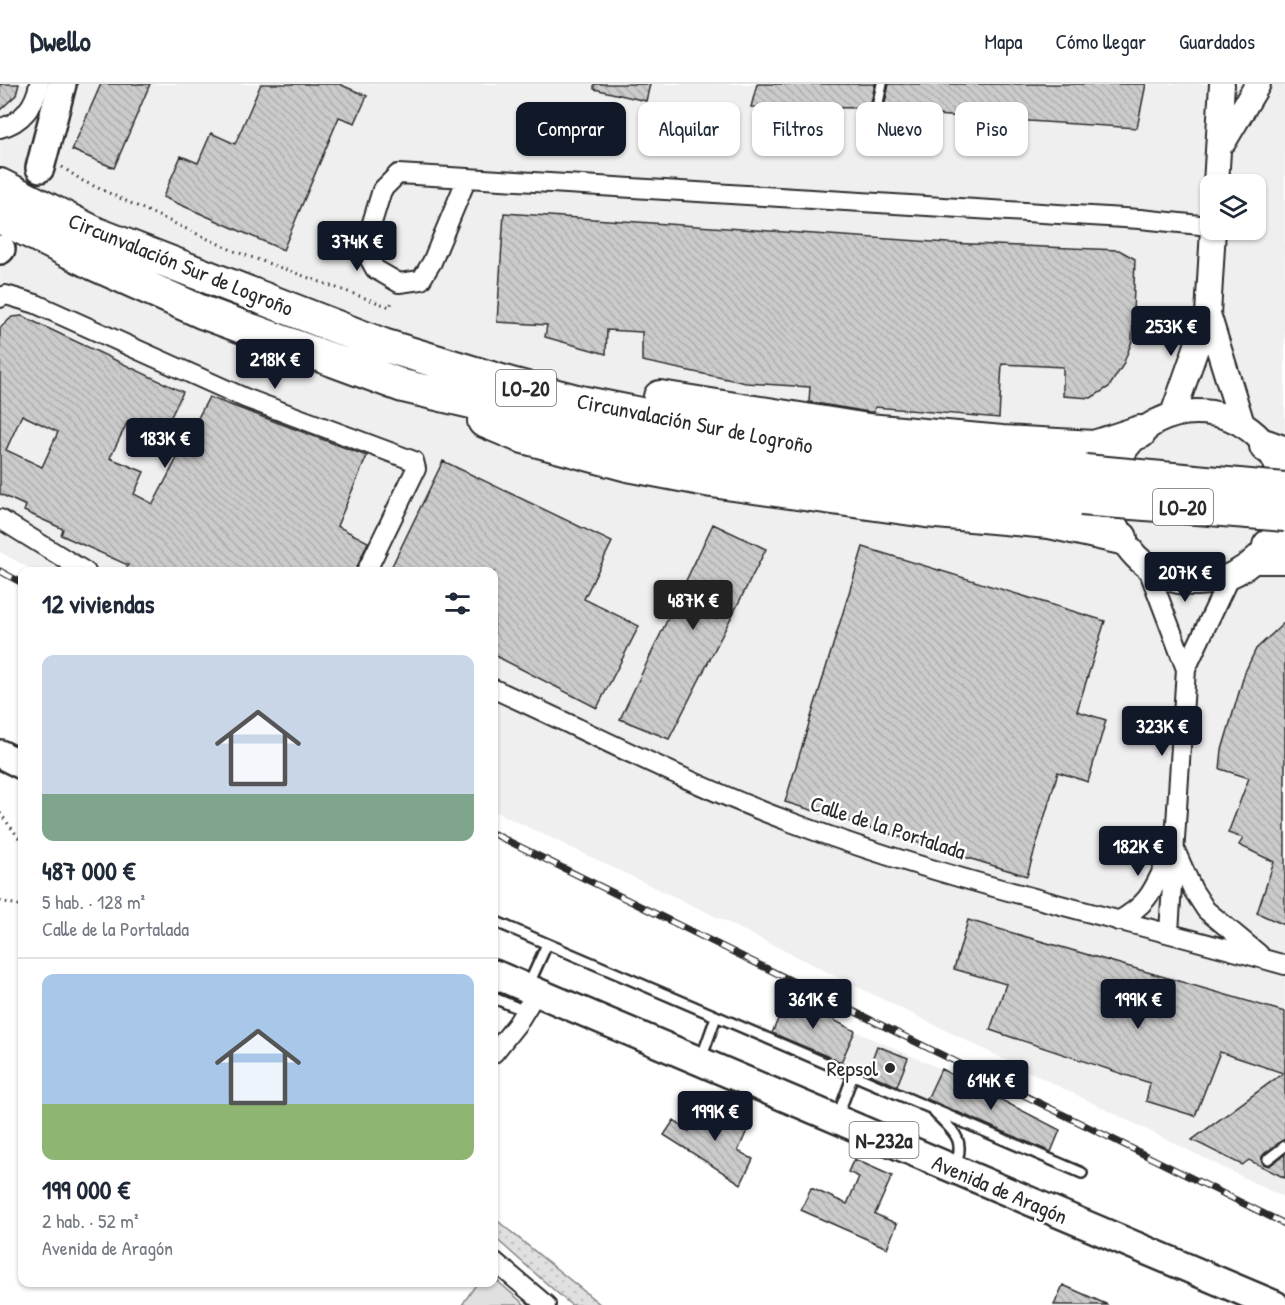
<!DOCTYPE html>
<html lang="es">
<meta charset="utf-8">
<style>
body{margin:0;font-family:"Patrick Hand",sans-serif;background:#f6f6f7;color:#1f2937;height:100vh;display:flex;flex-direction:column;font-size:22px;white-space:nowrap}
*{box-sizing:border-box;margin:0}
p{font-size:20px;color:#747a83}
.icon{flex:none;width:33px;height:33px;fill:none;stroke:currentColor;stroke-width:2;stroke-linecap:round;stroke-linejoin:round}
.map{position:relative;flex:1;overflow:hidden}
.side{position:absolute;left:18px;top:483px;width:480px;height:720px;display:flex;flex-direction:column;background:#fff;border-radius:12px;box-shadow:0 2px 4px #0004}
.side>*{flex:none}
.top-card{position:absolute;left:516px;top:18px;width:570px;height:54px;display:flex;gap:12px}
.tools{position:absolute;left:1200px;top:90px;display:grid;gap:12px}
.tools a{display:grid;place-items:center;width:66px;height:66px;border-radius:12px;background:#fff;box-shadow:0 2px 4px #0004;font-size:30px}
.price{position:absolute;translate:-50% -51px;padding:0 14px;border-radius:6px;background:#111827;color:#fff;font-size:20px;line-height:39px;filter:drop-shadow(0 2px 3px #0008)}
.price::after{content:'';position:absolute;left:50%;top:36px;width:18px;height:14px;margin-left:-9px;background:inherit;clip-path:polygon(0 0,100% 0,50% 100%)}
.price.selected{background:#222;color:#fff}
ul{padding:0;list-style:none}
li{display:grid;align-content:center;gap:12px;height:318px;padding:0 24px}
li+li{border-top:2px solid #e0e1e3}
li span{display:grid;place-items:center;height:186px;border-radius:12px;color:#555}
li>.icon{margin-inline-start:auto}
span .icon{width:108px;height:108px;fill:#fffc;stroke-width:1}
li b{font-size:26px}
h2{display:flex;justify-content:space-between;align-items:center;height:72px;padding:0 24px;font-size:26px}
.pill{padding:0 21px;border-radius:12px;background:#fff;box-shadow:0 2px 4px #0004;font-size:21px;line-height:54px}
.pill.selected{background:#111827;color:#fff}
header{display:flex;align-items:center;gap:36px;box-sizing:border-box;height:84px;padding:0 30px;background:#fff;border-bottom:2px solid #e0e1e3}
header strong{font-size:28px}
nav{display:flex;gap:33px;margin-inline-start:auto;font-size:21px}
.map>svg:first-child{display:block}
.built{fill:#efefef;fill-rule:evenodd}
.grass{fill:url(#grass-dots);stroke:#868686;stroke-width:1.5}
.park{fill:#e0e0e0;stroke:#868686;stroke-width:1.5}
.building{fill:url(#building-back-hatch);stroke:#2b2b2b;stroke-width:1.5;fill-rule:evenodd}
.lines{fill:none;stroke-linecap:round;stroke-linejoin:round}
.lane-casing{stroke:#2b2b2b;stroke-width:14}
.street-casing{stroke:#2b2b2b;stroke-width:22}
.secondary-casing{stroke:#2b2b2b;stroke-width:28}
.primary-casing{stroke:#2b2b2b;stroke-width:32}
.highway-casing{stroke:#2b2b2b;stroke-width:36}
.path{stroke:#2b2b2b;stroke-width:3;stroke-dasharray:1.5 4.5;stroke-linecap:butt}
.lane{stroke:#fff;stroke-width:9}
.street{stroke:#fff;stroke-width:18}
.secondary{stroke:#fff;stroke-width:24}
.primary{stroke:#fff;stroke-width:27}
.highway{stroke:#fff;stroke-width:32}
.rail-casing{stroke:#2b2b2b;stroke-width:7}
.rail{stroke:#fff;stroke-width:4.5;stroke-dasharray:14;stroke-linecap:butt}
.highway-bridge-casing{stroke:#2b2b2b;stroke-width:36;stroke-linecap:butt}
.highway-bridge{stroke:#fff;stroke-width:32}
.poi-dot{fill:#2b2b2b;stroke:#fff;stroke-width:2}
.labels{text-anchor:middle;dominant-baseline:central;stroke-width:5;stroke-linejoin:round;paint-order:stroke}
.shield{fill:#fff;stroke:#6b6b6b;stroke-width:1.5}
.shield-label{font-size:21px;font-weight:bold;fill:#2b2b2b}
.street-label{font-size:22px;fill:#2b2b2b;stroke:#fff}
.poi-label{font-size:22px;fill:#2b2b2b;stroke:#fff;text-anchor:end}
</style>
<header>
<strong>Dwello</strong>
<nav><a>Mapa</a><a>Cómo llegar</a><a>Guardados</a></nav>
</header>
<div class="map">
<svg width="1285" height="1221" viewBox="0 0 1285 1221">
<defs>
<pattern id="grass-dots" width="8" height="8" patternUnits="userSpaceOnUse" patternTransform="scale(1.5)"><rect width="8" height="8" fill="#e0e0e0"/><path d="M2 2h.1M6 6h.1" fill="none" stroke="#c0c0c0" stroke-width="1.8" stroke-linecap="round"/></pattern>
<pattern id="building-back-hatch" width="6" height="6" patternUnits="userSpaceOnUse" patternTransform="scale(1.5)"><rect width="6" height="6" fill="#cbcbcb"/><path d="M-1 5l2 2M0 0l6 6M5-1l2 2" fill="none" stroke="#aeaeae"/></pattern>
</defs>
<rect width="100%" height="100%" fill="#fff"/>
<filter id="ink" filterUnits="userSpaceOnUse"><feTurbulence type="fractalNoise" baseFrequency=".0167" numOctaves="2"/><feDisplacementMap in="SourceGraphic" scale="12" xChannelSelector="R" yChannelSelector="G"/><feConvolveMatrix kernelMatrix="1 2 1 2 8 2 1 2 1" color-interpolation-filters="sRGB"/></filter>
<g filter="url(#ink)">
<path class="built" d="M0,0H1285V1114L700,825L494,727V488H36L0,468ZM1210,100H1256V146H1210Z
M855,947L941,985L925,1021L839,982Z"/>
<path class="grass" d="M494,1134L601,1221H571L494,1153Z"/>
<path class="park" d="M494,1194L525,1221H462L477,1199L494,1198Z"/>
<path class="building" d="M0,0H19L16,11L0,26Z
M101,0H150L114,84L72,66Z
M261,0H339L367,12L355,39L339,33L283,166L163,113L181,72L198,79L211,49L235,60Z
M594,0H650L646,17L594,5Z
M757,0H875L870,24L751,23Z
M889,0H1146L1137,44L887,28L888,25L884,24Z
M504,129L948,159L1119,166L1135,175L1132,257L1123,281L1109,303L1091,314L1063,312V283L1002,280L999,334L875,323L874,328H869L809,318L810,303L746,299L642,277V248L607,246L606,270L545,253L547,241L497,238Z
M22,232L183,308L161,353L128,337L110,374L144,388L134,410L153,420L209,313L367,372L337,442L368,458L355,488H124L128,481L61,451L63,445L24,427L26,422L0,410V244L12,233ZM22,331L58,348L42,383L6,366Z
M443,377L612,458L584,515L639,542L597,624L494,571V488H389Z
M713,440L766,465L669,655L620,635Z
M863,463L1105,537L1077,627L1106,636L1088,698L1058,688L1027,792L785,718Z
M1285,538V841L1257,829L1274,778L1239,761L1243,754L1228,749L1249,694L1220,685L1222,666L1245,588L1256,565Z
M968,836L1285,928V1055L1264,1070L1261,1075L1263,1080L1269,1082L1285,1070V1094L1249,1076L1242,1081L1192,1056L1283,989L1220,968L1195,1032L1146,1017L1150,999L990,946L1006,900L954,885Z
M788,912L855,947L841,978L772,949Z
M877,962L908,974L897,1002L867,989Z
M941,985L1060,1046L1051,1068L927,1015Z
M700,1023L749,1042L738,1067L753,1075L741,1100L664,1051L674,1036L689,1047Z
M854,1075L892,1092L875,1130L897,1140L887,1164L801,1126L811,1104L847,1120L859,1093L848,1088Z
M1063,1201L1108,1221H1054Z"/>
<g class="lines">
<g class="lane-casing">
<path id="lane" d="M877,23L882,0
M494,837L1082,1089
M528,902L547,860
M494,914L525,927
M701,975L716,933
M935,1029C954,1048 966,1055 955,1082
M837,1034L853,991
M1268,1075L1285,1062"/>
</g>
<g class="street-casing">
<path id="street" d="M0,44C22,39 35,21 39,0
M467,94L432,178L421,196L399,199L375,185L364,165L382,106L398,90L467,94L1140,135L1210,142
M0,214L6,211L36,220L245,314L414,377L416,385L366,488
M0,435L86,488
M1252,480H1285
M1148,485L1186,585
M494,605C591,649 687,699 788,737C949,798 1119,834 1285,881
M1175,766L1193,806L1206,826L1259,870
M1118,837C1152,818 1153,804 1170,771
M1169,848L1186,585L1229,494
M494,969L517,940L536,909
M494,1177L546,1221"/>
</g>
<g class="secondary-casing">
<path id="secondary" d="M1224,57L1258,0
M1216,100L1222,0
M1208,230L1242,340
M1173,330L1208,230L1213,146
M1119,376C1155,306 1257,314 1280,390
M1113,436C1144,514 1233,521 1277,449"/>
</g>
<g class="primary-casing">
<path id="primary" d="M40,84L62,0
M0,166L1,165
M0,670L22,681
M494,890L1275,1221"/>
</g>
<g class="highway-casing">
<path id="highway" d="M0,101L97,150L383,261L511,300L580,318L766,355L833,365L1085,387
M0,133L94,180L202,228L403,302L675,366L736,377L876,395L1081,415
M660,313L868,346L1002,358L1094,363L1140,348
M484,337L520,352L628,381L712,397L926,427L1049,438L1121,454
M1266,362L1285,369
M1269,462H1285"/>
</g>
<path class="path" d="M62,83L83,97L234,167L390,223L393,215
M0,729L22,758
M0,817L22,822"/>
<use href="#lane" class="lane"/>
<use href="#street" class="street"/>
<use href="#secondary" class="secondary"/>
<use href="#primary" class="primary"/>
<use href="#highway" class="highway"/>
<g class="rail-casing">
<path id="rail" d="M0,487L22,499
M494,750L1285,1140"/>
</g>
<use href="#rail" class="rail"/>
<g class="highway-bridge-casing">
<path id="highway-bridge" d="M1085,387L1285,405
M1081,415L1285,431"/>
</g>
<use href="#highway-bridge" class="highway-bridge"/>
</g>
</g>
<circle class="poi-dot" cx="890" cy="984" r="6"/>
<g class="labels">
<g class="shield">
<rect x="496" y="286" width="60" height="36" rx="4.5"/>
<rect x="1153" y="405" width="60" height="36" rx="4.5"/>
<rect x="849.5" y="1038" width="69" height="36" rx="4.5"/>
</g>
<g class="shield-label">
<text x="526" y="304">LO-20</text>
<text x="1183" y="423">LO-20</text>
<text x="884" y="1056">N-232a</text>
</g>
<g class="street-label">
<text transform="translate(181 180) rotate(22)">Circunvalación Sur de Logroño</text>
<text transform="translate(695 339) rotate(11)">Circunvalación Sur de Logroño</text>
<text transform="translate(888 743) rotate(18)">Calle de la Portalada</text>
<text transform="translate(1000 1105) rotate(23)">Avenida de Aragón</text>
</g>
<g class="poi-label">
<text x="878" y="984">Repsol</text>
</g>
</g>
</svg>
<div class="tools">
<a><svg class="icon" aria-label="layers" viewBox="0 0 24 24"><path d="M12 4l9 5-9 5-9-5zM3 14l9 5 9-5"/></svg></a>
</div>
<b class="price" style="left:357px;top:188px">374K €</b>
<b class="price" style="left:1171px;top:273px">253K €</b>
<b class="price" style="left:275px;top:306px">218K €</b>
<b class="price" style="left:165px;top:385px">183K €</b>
<b class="price" style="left:1185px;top:519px">207K €</b>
<b class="price selected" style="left:693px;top:547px">487K €</b>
<b class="price" style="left:1162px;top:673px">323K €</b>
<b class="price" style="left:1138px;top:793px">182K €</b>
<b class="price" style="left:813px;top:946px">361K €</b>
<b class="price" style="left:1138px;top:946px">199K €</b>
<b class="price" style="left:991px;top:1027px">614K €</b>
<b class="price" style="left:715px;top:1058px">199K €</b>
<div class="top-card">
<a class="pill selected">Comprar</a>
<a class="pill">Alquilar</a>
<a class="pill">Filtros</a>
<a class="pill">Nuevo</a>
<a class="pill">Piso</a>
</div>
<section class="side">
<h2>12 viviendas<svg class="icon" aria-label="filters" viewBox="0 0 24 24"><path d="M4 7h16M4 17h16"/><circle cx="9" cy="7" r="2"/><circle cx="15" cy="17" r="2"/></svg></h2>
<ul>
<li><span style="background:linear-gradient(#c9d6e8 75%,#7fa58c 0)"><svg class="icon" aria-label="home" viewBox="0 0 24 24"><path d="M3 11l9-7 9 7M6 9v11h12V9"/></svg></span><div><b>487 000 €</b><p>5 hab. · 128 m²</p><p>Calle de la Portalada</p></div></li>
<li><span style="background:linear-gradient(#a9c7e8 70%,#8fb573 0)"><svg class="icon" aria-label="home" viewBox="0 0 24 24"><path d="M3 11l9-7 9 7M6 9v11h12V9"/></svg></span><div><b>199 000 €</b><p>2 hab. · 52 m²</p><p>Avenida de Aragón</p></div></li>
</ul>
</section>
</div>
